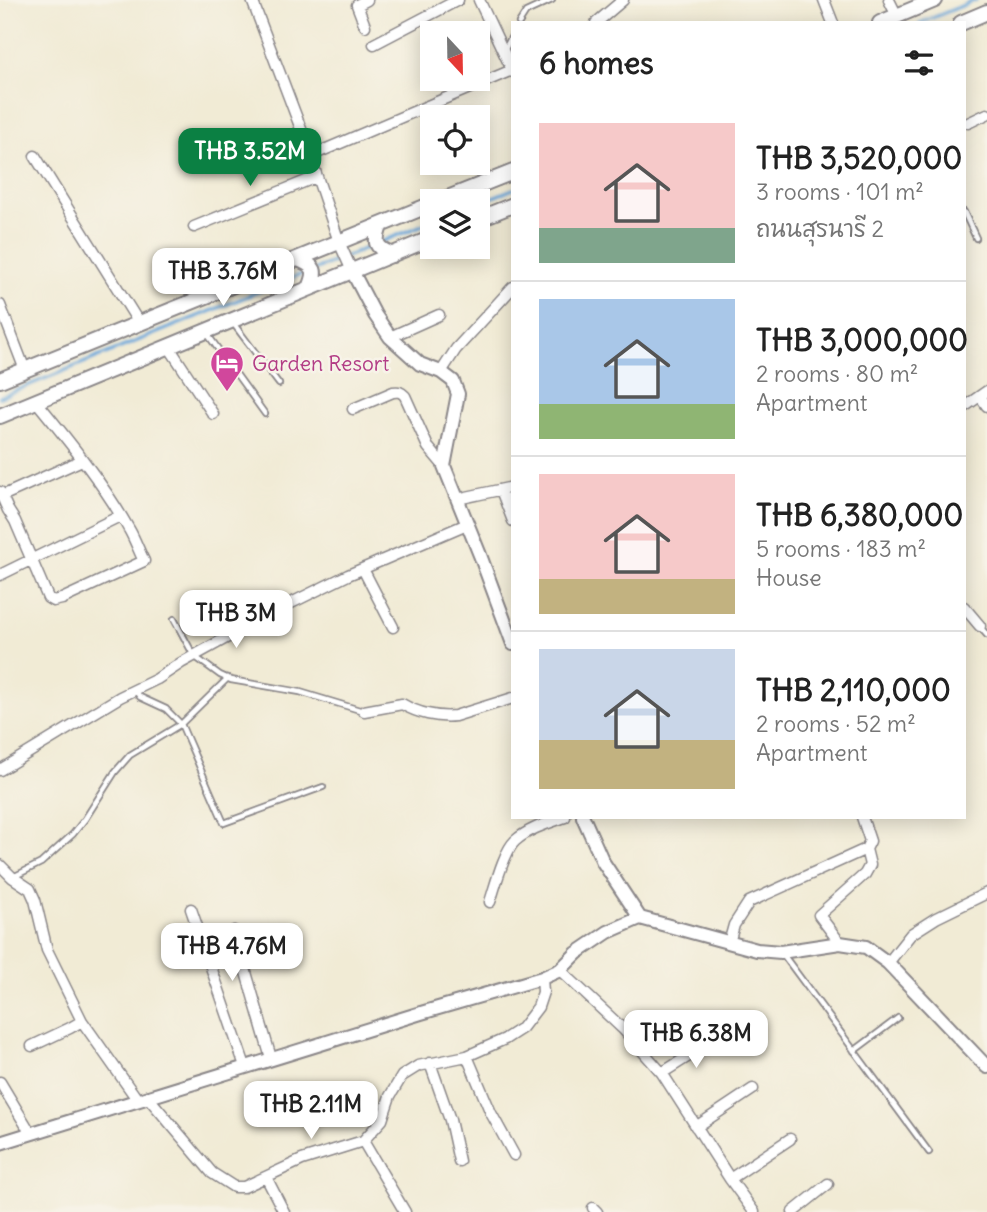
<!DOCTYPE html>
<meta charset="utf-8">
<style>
body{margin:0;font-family:Delius,"Playpen Sans Thai",sans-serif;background:#f2f2f2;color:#222;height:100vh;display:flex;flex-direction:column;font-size:26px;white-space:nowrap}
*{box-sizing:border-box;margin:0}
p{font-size:23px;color:#767676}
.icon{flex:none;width:38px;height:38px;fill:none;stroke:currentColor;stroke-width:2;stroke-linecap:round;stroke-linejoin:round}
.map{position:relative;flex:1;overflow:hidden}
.drawer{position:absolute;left:511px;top:21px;width:455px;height:798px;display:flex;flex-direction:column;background:#fff;border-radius:0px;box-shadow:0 4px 18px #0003}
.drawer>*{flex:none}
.needle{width:46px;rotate:158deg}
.buttons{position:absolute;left:420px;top:21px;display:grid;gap:14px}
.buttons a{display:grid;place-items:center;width:70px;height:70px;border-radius:0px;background:#fff;box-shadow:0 4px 18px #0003;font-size:35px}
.price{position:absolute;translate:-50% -60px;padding:0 16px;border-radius:14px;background:#fff;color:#222;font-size:23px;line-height:46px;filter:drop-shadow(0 2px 4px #0008)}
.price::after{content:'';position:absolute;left:50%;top:42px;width:21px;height:16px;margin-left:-10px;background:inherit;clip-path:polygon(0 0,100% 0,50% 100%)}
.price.selected{background:#0b8043;color:#fff}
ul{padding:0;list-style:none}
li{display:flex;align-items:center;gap:21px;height:175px;padding:0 28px}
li+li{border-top:2px solid #e0e0e0}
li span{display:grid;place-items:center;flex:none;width:196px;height:140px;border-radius:0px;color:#555}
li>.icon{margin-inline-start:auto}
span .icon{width:84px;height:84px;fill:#fffc;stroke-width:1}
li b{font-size:30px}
h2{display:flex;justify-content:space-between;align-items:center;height:84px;padding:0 28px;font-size:30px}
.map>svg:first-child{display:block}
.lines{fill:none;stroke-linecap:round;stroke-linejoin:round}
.stream{stroke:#69a8dc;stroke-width:3.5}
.service-casing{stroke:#8a8688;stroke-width:8}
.minor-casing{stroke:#8a8688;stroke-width:13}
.tertiary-casing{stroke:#8a8688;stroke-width:16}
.secondary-casing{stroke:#8a8688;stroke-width:18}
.service{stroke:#fff;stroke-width:4.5}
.minor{stroke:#fff;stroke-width:10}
.tertiary{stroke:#fff;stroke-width:12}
.secondary{stroke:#fff;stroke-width:14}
.labels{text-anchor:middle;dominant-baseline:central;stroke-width:5;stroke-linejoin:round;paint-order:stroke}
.hotel-label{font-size:21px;fill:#b23c85;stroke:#f7f3e8;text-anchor:start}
</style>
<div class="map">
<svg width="987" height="1212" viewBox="0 0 987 1212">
<rect width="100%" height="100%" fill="#f7f3e8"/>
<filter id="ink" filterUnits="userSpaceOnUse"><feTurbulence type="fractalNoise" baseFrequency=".0143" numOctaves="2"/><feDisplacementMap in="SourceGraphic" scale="14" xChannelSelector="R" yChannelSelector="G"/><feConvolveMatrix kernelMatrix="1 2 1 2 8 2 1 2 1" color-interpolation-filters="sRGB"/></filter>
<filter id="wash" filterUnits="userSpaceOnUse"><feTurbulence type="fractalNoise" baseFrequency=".00686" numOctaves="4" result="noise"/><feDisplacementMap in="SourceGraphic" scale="28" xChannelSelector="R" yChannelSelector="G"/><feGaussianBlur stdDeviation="1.57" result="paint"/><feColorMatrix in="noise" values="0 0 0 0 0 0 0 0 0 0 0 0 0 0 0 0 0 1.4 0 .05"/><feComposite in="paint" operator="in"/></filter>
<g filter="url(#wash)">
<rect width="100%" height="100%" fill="#f1ebd5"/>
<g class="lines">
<path class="stream" d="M920,23L976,0
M478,203L513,189
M381,242L432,221
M316,269L374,245
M0,397L309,271"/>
</g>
</g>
<g filter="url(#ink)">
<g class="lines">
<g class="service-casing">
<path id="service" d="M519,23L526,12L552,0
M504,51L513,34
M964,212L976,238
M233,323L279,384
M208,335L265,414
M174,619L194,656L220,675L231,680L300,692L363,711
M980,627L987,635
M135,690L140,697L166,709L181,724L224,823L323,787
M13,877L41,863L73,834L85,819L115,772L130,755L181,724L228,678
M782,953L929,1152
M854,1051L898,1018"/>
</g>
<g class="minor-casing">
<path id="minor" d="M252,0L301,129L339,242L352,271
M479,0L513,72
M824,0L833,23
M889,0L897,16
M596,23L623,0
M365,26L357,5L367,0
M374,44L458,0
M968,123L987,114
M35,156L139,323
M310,156L512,70
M194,227L316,177
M0,305L25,370
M390,337L439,315
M169,347L213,414
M441,372L456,349L513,287
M980,396L987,406
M964,407L987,391
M353,409L393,392C399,391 401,392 405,396L428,447L444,466
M501,490L513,521
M0,492L8,510L15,521L48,598L53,601L62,599L144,561C139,551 135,540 130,531C105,486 69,441 36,401
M2,496L82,460
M457,499L513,487
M363,569L393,627
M0,575L120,516
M964,607L980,626
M364,711L402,704C417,713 438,718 455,716L513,698
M0,770L120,697L157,679L181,663L273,612L348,575L467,524
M0,865L12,877L30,889L35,900L47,950L82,1021L137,1099
M490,902C495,887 504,851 515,841C528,829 548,823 565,817
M191,909L245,1066
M234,931L271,1058
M729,943L734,925L749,902L866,849L870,841L862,817
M840,943L819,915L865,874L870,865L866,849
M888,963L911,934L936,918L987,893
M560,970L623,1029L662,1073L730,1179L754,1212
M32,1046L70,1028L82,1021
M467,1056L491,1113L514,1155
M430,1063L450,1120L459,1161
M662,1073L714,1040
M0,1082L30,1132
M147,1096L212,1173L234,1187H244L302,1160L363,1141L382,1120L390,1096L402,1076L418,1066L467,1056L505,1039L522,1028L538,1007L543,992L542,978
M696,1127L753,1089
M363,1141L405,1212
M266,1177L284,1212
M730,1179L790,1139
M593,1208L597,1212
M793,1212L828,1184"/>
</g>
<g class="tertiary-casing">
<path id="tertiary" d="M352,271L375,315L390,337L420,364L441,372L453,381L458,394L444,466L480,555L513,644
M583,817L603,862L640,918
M0,1143L421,1013L542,978L560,970L577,953L608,932L640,918L757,950L781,952L840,943L866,947L888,963L987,1067"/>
</g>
<g class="secondary-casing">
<path id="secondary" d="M880,23L935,0
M961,23L987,12
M440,201L513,172
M478,219L513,205
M380,226C374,243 375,247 392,255
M298,259C316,266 317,271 310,288
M0,380L432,204
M0,416L432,238"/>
</g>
<use href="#service" class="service"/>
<use href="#minor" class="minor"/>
<use href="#tertiary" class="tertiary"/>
<use href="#secondary" class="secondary"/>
</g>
</g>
<defs>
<g id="hotel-pin" transform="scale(1.75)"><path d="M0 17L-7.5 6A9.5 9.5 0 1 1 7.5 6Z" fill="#d1479c" stroke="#f7f3e8"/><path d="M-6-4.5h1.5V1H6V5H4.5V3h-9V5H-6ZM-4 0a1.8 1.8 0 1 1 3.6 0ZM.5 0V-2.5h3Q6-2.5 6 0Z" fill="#fff"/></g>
</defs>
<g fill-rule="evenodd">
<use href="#hotel-pin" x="227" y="363"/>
</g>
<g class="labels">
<g class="hotel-label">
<text x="252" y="363">Garden Resort</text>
</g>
</g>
</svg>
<div class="buttons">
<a><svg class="needle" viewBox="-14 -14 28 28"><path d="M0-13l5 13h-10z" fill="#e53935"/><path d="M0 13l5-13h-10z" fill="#767676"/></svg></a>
<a><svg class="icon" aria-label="locate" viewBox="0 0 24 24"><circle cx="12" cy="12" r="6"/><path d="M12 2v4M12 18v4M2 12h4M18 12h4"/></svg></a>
<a><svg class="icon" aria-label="layers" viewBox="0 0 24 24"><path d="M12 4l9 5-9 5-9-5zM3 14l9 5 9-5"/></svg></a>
</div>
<b class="price selected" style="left:250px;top:188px">THB 3.52M</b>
<b class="price" style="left:223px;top:308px">THB 3.76M</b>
<b class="price" style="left:236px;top:650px">THB 3M</b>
<b class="price" style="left:232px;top:983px">THB 4.76M</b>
<b class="price" style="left:696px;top:1070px">THB 6.38M</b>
<b class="price" style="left:311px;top:1141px">THB 2.11M</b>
<section class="drawer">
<h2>6 homes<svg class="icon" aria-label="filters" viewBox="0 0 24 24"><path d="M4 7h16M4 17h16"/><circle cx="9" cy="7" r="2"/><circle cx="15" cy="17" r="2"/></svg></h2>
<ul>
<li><span style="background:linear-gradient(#f6c9c9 75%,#7fa58c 0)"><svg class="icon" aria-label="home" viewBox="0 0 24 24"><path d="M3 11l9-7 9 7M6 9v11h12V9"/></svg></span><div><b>THB 3,520,000</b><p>3 rooms · 101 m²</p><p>ถนนสุรนารี 2</p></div></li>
<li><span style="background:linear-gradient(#a9c7e8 75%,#8fb573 0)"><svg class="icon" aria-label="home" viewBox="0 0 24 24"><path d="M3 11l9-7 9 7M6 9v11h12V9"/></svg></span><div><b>THB 3,000,000</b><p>2 rooms · 80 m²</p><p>Apartment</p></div></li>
<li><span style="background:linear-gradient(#f6c9c9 75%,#c2b280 0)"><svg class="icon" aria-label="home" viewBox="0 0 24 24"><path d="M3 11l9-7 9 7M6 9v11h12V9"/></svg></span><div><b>THB 6,380,000</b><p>5 rooms · 183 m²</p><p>House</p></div></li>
<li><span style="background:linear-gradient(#c9d6e8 65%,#c2b280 0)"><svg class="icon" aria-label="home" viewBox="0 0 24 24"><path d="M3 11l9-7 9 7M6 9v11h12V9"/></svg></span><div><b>THB 2,110,000</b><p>2 rooms · 52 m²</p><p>Apartment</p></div></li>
</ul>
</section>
</div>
